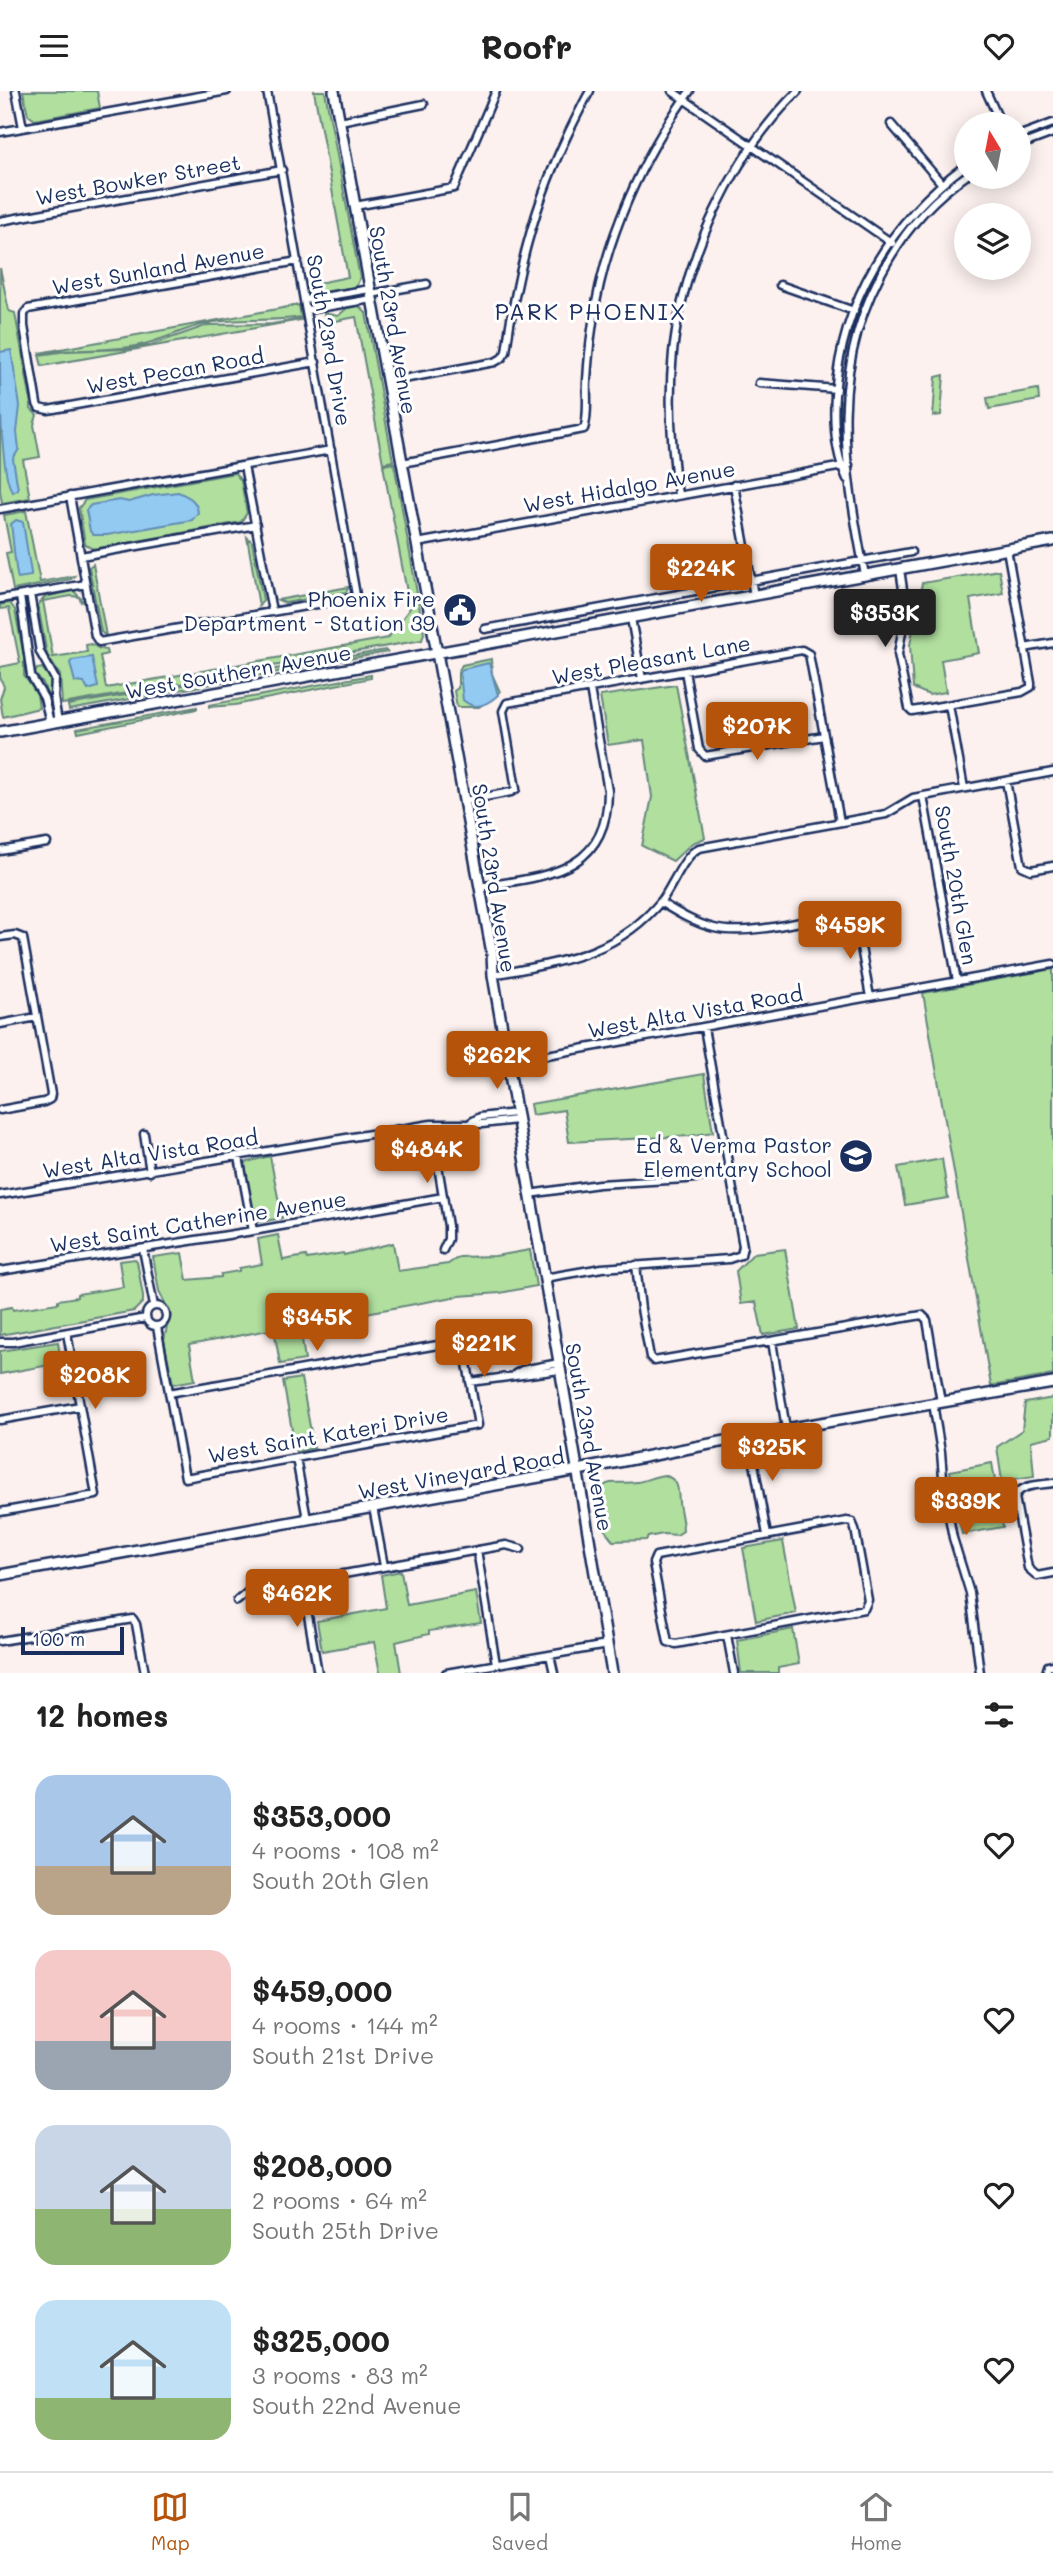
<!DOCTYPE html>
<meta charset="utf-8">
<style>
body{margin:0;font-family:Mali,sans-serif;background:#f2f2f2;color:#222;height:100vh;display:flex;flex-direction:column;font-size:26px;white-space:nowrap}
*{box-sizing:border-box;margin:0}
p{font-size:23px;color:#767676}
.icon{flex:none;width:38px;height:38px;fill:none;stroke:currentColor;stroke-width:2;stroke-linecap:round;stroke-linejoin:round}
.map{position:relative;height:1582px;overflow:hidden}
.drawer{display:flex;flex-direction:column;background:#fff;flex:1}
.drawer>*{flex:none}
.needle{width:46px;rotate:350deg}
.tools{position:absolute;left:954px;top:21px;display:grid;gap:14px}
.tools a{display:grid;place-items:center;width:77px;height:77px;border-radius:50%;background:#fff;box-shadow:0 4px 18px #0003;font-size:35px}
.scale{position:absolute;left:21px;bottom:18px;width:103px;box-sizing:border-box;padding-left:7px;border:4px solid #1b2f5e;border-top:0;font-size:19px;line-height:24px;white-space:nowrap;color:#1b2f5e;-webkit-text-stroke:5px #fff;paint-order:stroke}
.price{position:absolute;translate:-50% -60px;padding:0 16px;border-radius:7px;background:#b45309;color:#fff;font-size:23px;line-height:46px;filter:drop-shadow(0 2px 4px #0008)}
.price::after{content:'';position:absolute;left:50%;top:42px;width:21px;height:16px;margin-left:-10px;background:inherit;clip-path:polygon(0 0,100% 0,50% 100%)}
.price.active{background:#222;color:#fff}
ul{padding:0;list-style:none}
li{display:flex;align-items:center;gap:21px;height:175px;padding:0 35px}
li span{display:grid;place-items:center;flex:none;width:196px;height:140px;border-radius:21px;color:#555}
li>.icon{margin-inline-start:auto}
span .icon{width:84px;height:84px;fill:#fffc;stroke-width:1}
li b{font-size:30px}
h2{display:flex;justify-content:space-between;align-items:center;height:84px;padding:0 35px;font-size:30px}
header{display:flex;justify-content:space-between;align-items:center;height:91px;padding:0 35px;background:#fff;font-size:32px;font-weight:700}
.menu{display:flex;justify-content:space-around;align-items:center;height:98px;border-top:2px solid #e0e0e0;background:#fff;font-size:19px;color:#767676}
.menu a{display:grid;justify-items:center;gap:4px}
.menu .active{color:#b45309}
.map>svg:first-child{display:block}
.green{fill:#b0df9e;stroke:#66877e;stroke-width:2}
.water{fill:#92caf1;stroke:#628cb6;stroke-width:2}
.lines{fill:none;stroke-linecap:round;stroke-linejoin:round}
.street-casing{stroke:#1b2f5e;stroke-width:11}
.secondary-casing{stroke:#1b2f5e;stroke-width:14}
.street{stroke:#fff;stroke-width:6}
.secondary{stroke:#fff;stroke-width:9}
.labels{text-anchor:middle;dominant-baseline:central;stroke-width:6;stroke-linejoin:round;paint-order:stroke}
.street-label{font-size:21px;fill:#1b2f5e;stroke:#fff}
.poi-label{font-size:21px;fill:#1b2f5e;stroke:#fff;text-anchor:end}
.neighbourhood-label{font-size:23px;letter-spacing:2px;fill:#1b2f5e;stroke:#fff}
</style>
<header><svg class="icon" aria-label="menu" viewBox="0 0 24 24"><path d="M4 6h16M4 12h16M4 18h16"/></svg>Roofr<svg class="icon" aria-label="heart" viewBox="0 0 24 24"><path d="M12 20l-8-8c-3-5 5-10 8-4 3-6 11-1 8 4z"/></svg></header>
<div class="map">
<svg width="1053" height="1582" viewBox="0 0 1053 1582">
<rect width="100%" height="100%" fill="#fcf1ee"/>
<filter id="ink" filterUnits="userSpaceOnUse"><feTurbulence type="fractalNoise" baseFrequency=".0143" numOctaves="2"/><feDisplacementMap in="SourceGraphic" scale="14" xChannelSelector="R" yChannelSelector="G"/><feConvolveMatrix kernelMatrix="1 2 1 2 8 2 1 2 1" color-interpolation-filters="sRGB"/></filter>
<g filter="url(#ink)">
<path class="green" d="M23,0H97L100,17L35,29L28,24Z
M314,0H325L360,187L356,196L324,201H320L318,192L348,186Z
M0,177L9,220L15,222L30,305L31,318L37,324L34,334L40,366L23,369L30,407L2,412L0,400Z
M299,214L301,226C272,231 243,227 214,231C187,235 164,250 136,255C104,261 72,257 39,262Z
M359,215L366,222L393,370L383,372L356,226L325,232L324,222L338,225L347,217Z
M301,228V229L42,275L39,264L67,260L128,258L151,254L208,234L272,233Z
M944,284L941,324L933,325L936,286Z
M1038,298L1039,309L989,318L987,307Z
M840,309L844,356L842,358L838,329Z
M394,372L424,542L422,549L273,575L257,580L62,613L60,584L47,564L38,514L45,506L74,500L83,510L81,511L79,506L71,505L43,510L53,566L87,561L86,554L91,553L98,557L106,559L107,563L100,565L106,597L388,547L410,517L383,374Z
M235,382L241,390L247,422L241,431L94,458L85,453L79,417L85,409Z
M26,420L40,491L74,485L71,488L13,499L6,462L11,461L4,424Z
M247,446L252,451L263,509L259,515Z
M93,473L106,545L101,541L89,476Z
M999,479L1003,502L970,508L979,562L941,569L946,601L929,604L913,597L910,554L922,492Z
M349,496L346,501L285,512L278,509Z
M10,512L15,519L24,566V585L37,603L39,617L3,626L0,608L4,596L0,586V576L20,572L9,517L0,518V514Z
M385,559L387,561L69,619L68,614Z
M491,568L492,583L500,601L479,616H457L454,600L458,597V581L462,574Z
M42,577L50,586L52,612L50,614L44,594L35,583L37,578Z
M371,584V587L235,614L209,616V614Z
M676,594L705,747L692,752L673,770L642,755L652,706L644,649L608,654L600,605Z
M197,616V618L78,642L77,638Z
M1053,878V1284L991,1295L923,902Z
M704,983L713,1041L690,1045L569,1051L564,1019L532,1024L530,1013Z
M270,1065L282,1127L255,1132L245,1074L247,1071Z
M942,1068L948,1107L905,1114L898,1076Z
M278,1144L283,1169L306,1165L307,1168L343,1162L344,1164L393,1152L398,1180L448,1173L459,1166L495,1165L530,1159L536,1195L500,1202L459,1205L300,1234L305,1269L280,1273L274,1238L189,1254L195,1289L173,1293L164,1249L170,1223L159,1200L153,1166L182,1162L187,1189L221,1186V1183L239,1180V1177L262,1173L258,1148Z
M785,1158L799,1238L763,1244L756,1211L741,1213L736,1180L754,1162Z
M135,1168L137,1170L143,1205V1211L134,1220L0,1244V1218L12,1216L13,1219L58,1212V1209L77,1206V1203L123,1196L119,1170Z
M58,1251L61,1272L0,1283V1260Z
M301,1287L314,1357L296,1361L283,1290Z
M1053,1307V1345L1031,1350L1034,1385L1002,1390L997,1356L1022,1339L1025,1312Z
M992,1372L1003,1436L962,1443L950,1380Z
M664,1384C679,1389 678,1397 679,1411C680,1422 683,1427 683,1440L677,1444L663,1443L648,1446L646,1449L613,1450C604,1441 603,1431 601,1420C597,1381 612,1395 637,1391C646,1390 654,1385 664,1384Z
M783,1450L796,1522L756,1530L743,1457Z
M401,1480L407,1514L476,1501L481,1532L429,1540V1543L396,1551L401,1582H380L374,1551L322,1560L317,1530L386,1517L381,1484Z
M793,1538L799,1573L778,1577V1582H741L737,1549Z"/>
<path class="water" d="M11,259L20,315L17,341L19,358L13,368L18,398L13,401C0,388 0,287 0,261Z
M178,401C189,406 197,409 198,422L192,429L107,444H93L90,440L86,419L91,414L119,409L129,411L153,404Z
M16,429L23,431L31,482V485L18,487C15,480 13,444 11,433Z
M92,566L98,596L88,599L84,592L75,591L70,572L72,569Z
M489,572L498,604C487,614 475,620 463,609L460,582L463,578Z"/>
<g class="lines">
<g class="street-casing">
<path id="street" d="M16,0L23,37
M672,0L892,152
M986,0L1001,33
M340,30L424,13
M891,33L942,93
M0,41L227,0
M1018,45L1053,32
M1018,55L1053,42
M355,115L454,97L496,0
M0,130L282,79
M298,170L28,218L24,223V235L37,313L39,317L48,319L316,271
M780,194L854,220
M371,203L427,193
M305,209L370,198
M307,219L372,208
M387,291L495,271L502,267L506,261C516,184 534,113 568,43C575,29 582,14 590,0
M759,292L837,298
M402,372L584,338C589,324 586,305 587,290C588,270 590,251 593,231C603,153 643,63 690,0
M244,375L272,520
M847,388C835,362 833,333 835,304C842,209 890,130 966,74
M734,394L754,505
M678,404C671,356 668,309 673,261C683,169 732,65 798,0
M70,405L95,545L99,551L352,507L356,504L267,0
M0,418L331,359
M417,452L849,374
M81,465L256,434
M900,478L906,519L898,563L909,617L912,620L1022,601L1031,596V592L1007,458
M865,484C843,371 827,271 890,167C909,135 935,106 966,85
M30,503L40,561L55,588L54,606L58,631
M20,505L31,585L44,607L50,632
M0,508L86,493
M631,527L642,588
M485,538L911,461
M1024,557L1053,552
M685,580L699,658L705,665L824,645
M949,614L964,697
M1006,690L1022,775L1031,779L1053,775
M923,705L957,890
M464,710L511,701L516,698L503,620L507,612L802,559L809,563L840,731
M0,760L47,752
M479,796C543,785 608,784 608,700L590,598
M660,811C678,822 694,832 714,837C749,846 813,827 849,821L856,829L870,906
M0,846L15,844L23,847L51,1003L50,1008L44,1011L0,1019
M493,884C559,871 616,865 662,809C673,794 684,764 699,757L886,723L913,707L1053,681
M0,933L37,926
M508,971L1053,873
M471,1031L480,1026L515,1022
M431,1033L448,1135V1148L443,1159
M144,1043L150,1081
M239,1066L253,1140
M529,1103L599,1093L686,1088L730,1082
M0,1104L431,1033H482L516,1029
M143,1158L154,1215
M636,1174L641,1218L650,1266L654,1270L922,1224L927,1229L941,1311
M0,1180L253,1140L443,1106
M544,1187L602,1177L729,1168L741,1164L743,1155L704,937
M146 1225a10 10 0 1 1 20 0a10 10 0 1 1-20 0Z
M157,1236L185,1387L478,1334L464,1256L460,1250L169,1302
M772,1250L786,1338
M0,1251H13L146,1227
M515,1283L522,1279L559,1272
M470,1291L560,1279
M933,1312L941,1361L944,1399L953,1447L970,1502L980,1582
M0,1329L80,1315
M749,1345L767,1444
M296,1367L307,1428
M1053,1392C1040,1394 1020,1393 1015,1406L1028,1477L1037,1485L1053,1482
M373,1416L384,1475
M0,1421L96,1404L67,1242
M847,1430L852,1431L855,1438L868,1509L864,1518L676,1553L668,1551L653,1472L656,1465Z
M477,1459L496,1573
M302,1490L318,1582
M237,1510L249,1500L506,1454L521,1458
M727,1544L734,1582
M0,1550L133,1528L136,1533L145,1582
M550,1564L554,1582
M446,1582L607,1554
M1046,1582L1048,1575L1053,1574"/>
</g>
<g class="secondary-casing">
<path id="secondary" d="M334,0L492,862L493,884L612,1582
M0,641L1053,450
M0,1484L578,1379L786,1338L1053,1292"/>
</g>
<use href="#street" class="street"/>
<use href="#secondary" class="secondary"/>
</g>
</g>
<defs>
<g id="civic-disc" transform="scale(1.75)"><circle r="9.5" fill="#1b2f5e" stroke="#fff"/><path d="M-.6-6.5H3V-4.5H.6V-3L4-1V1h2V6H-6V1h2V-1L-.6-3ZM-1.2 2.5V6h2.4V2.5Z" fill="#fff"/></g>
<g id="school-disc" transform="scale(1.75)"><circle r="9.5" fill="#1b2f5e" stroke="#fff"/><path d="M0-5L7-2L0 1L-7-2ZM-4 1L0 2.5L4 1V4Q0 6-4 4Z" fill="#fff"/></g>
</defs>
<g fill-rule="evenodd">
<use href="#civic-disc" x="460" y="519"/>
<use href="#school-disc" x="856" y="1065"/>
</g>
<g class="labels">
<g class="street-label">
<text transform="translate(138 88) rotate(-10)">West Bowker Street</text>
<text transform="translate(158 177) rotate(-10)">West Sunland Avenue</text>
<text transform="translate(394 229) rotate(80)">South 23rd Avenue</text>
<text transform="translate(330 249) rotate(80)">South 23rd Drive</text>
<text transform="translate(175 279) rotate(-10)">West Pecan Road</text>
<text transform="translate(629 395) rotate(-10)">West Hidalgo Avenue</text>
<text transform="translate(651 568) rotate(-10)">West Pleasant Lane</text>
<text transform="translate(238 580) rotate(-10)">West Southern Avenue</text>
<text transform="translate(495 787) rotate(81)">South 23rd Avenue</text>
<text transform="translate(957 794) rotate(80)">South 20th Glen</text>
<text transform="translate(695 920) rotate(-10)">West Alta Vista Road</text>
<text transform="translate(150 1062) rotate(-9)">West Alta Vista Road</text>
<text transform="translate(198 1130) rotate(-9)">West Saint Catherine Avenue</text>
<text transform="translate(328 1343) rotate(-10)">West Saint Kateri Drive</text>
<text transform="translate(590 1346) rotate(80)">South 23rd Avenue</text>
<text transform="translate(461 1382) rotate(-10)">West Vineyard Road</text>
</g>
<g class="poi-label">
<text x="435" y="507">Phoenix Fire<tspan x="435" dy="24">Department - Station 39</tspan></text>
<text x="832" y="1053">Ed &amp; Verma Pastor<tspan x="832" dy="24">Elementary School</tspan></text>
</g>
<g class="neighbourhood-label">
<text x="591" y="220">PARK PHOENIX</text>
</g>
</g>
</svg>
<div class="tools">
<a><svg class="needle" viewBox="-14 -14 28 28"><path d="M0-13l5 13h-10z" fill="#e53935"/><path d="M0 13l5-13h-10z" fill="#767676"/></svg></a>
<a><svg class="icon" aria-label="layers" viewBox="0 0 24 24"><path d="M12 4l9 5-9 5-9-5zM3 14l9 5 9-5"/></svg></a>
</div>
<div class="scale">100 m</div>
<b class="price" style="left:701px;top:513px">$224K</b>
<b class="price active" style="left:885px;top:558px">$353K</b>
<b class="price" style="left:757px;top:671px">$207K</b>
<b class="price" style="left:850px;top:870px">$459K</b>
<b class="price" style="left:497px;top:1000px">$262K</b>
<b class="price" style="left:427px;top:1094px">$484K</b>
<b class="price" style="left:317px;top:1262px">$345K</b>
<b class="price" style="left:484px;top:1288px">$221K</b>
<b class="price" style="left:95px;top:1320px">$208K</b>
<b class="price" style="left:772px;top:1392px">$325K</b>
<b class="price" style="left:966px;top:1446px">$339K</b>
<b class="price" style="left:297px;top:1538px">$462K</b>
</div>
<section class="drawer">
<h2>12 homes<svg class="icon" aria-label="filters" viewBox="0 0 24 24"><path d="M4 7h16M4 17h16"/><circle cx="9" cy="7" r="2"/><circle cx="15" cy="17" r="2"/></svg></h2>
<ul>
<li><span style="background:linear-gradient(#a9c7e8 65%,#b9a48a 0)"><svg class="icon" aria-label="home" viewBox="0 0 24 24"><path d="M3 11l9-7 9 7M6 9v11h12V9"/></svg></span><div><b>$353,000</b><p>4 rooms · 108 m²</p><p>South 20th Glen</p></div><svg class="icon" aria-label="heart" viewBox="0 0 24 24"><path d="M12 20l-8-8c-3-5 5-10 8-4 3-6 11-1 8 4z"/></svg></li>
<li><span style="background:linear-gradient(#f6c9c9 65%,#9aa5b1 0)"><svg class="icon" aria-label="home" viewBox="0 0 24 24"><path d="M3 11l9-7 9 7M6 9v11h12V9"/></svg></span><div><b>$459,000</b><p>4 rooms · 144 m²</p><p>South 21st Drive</p></div><svg class="icon" aria-label="heart" viewBox="0 0 24 24"><path d="M12 20l-8-8c-3-5 5-10 8-4 3-6 11-1 8 4z"/></svg></li>
<li><span style="background:linear-gradient(#c9d6e8 60%,#8fb573 0)"><svg class="icon" aria-label="home" viewBox="0 0 24 24"><path d="M3 11l9-7 9 7M6 9v11h12V9"/></svg></span><div><b>$208,000</b><p>2 rooms · 64 m²</p><p>South 25th Drive</p></div><svg class="icon" aria-label="heart" viewBox="0 0 24 24"><path d="M12 20l-8-8c-3-5 5-10 8-4 3-6 11-1 8 4z"/></svg></li>
<li><span style="background:linear-gradient(#bfe0f5 70%,#8fb573 0)"><svg class="icon" aria-label="home" viewBox="0 0 24 24"><path d="M3 11l9-7 9 7M6 9v11h12V9"/></svg></span><div><b>$325,000</b><p>3 rooms · 83 m²</p><p>South 22nd Avenue</p></div><svg class="icon" aria-label="heart" viewBox="0 0 24 24"><path d="M12 20l-8-8c-3-5 5-10 8-4 3-6 11-1 8 4z"/></svg></li>
</ul>
</section>
<nav class="menu">
<a class="active"><svg class="icon" aria-label="map" viewBox="0 0 24 24"><path d="M3 6l6-2 6 2 6-2v14l-6 2-6-2-6 2zM9 4v14M15 6v14"/></svg>Map</a>
<a><svg class="icon" aria-label="saved" viewBox="0 0 24 24"><path d="M7 4h10v16l-5-4-5 4z"/></svg>Saved</a>
<a><svg class="icon" aria-label="home" viewBox="0 0 24 24"><path d="M3 11l9-7 9 7M6 9v11h12V9"/></svg>Home</a>
</nav>
